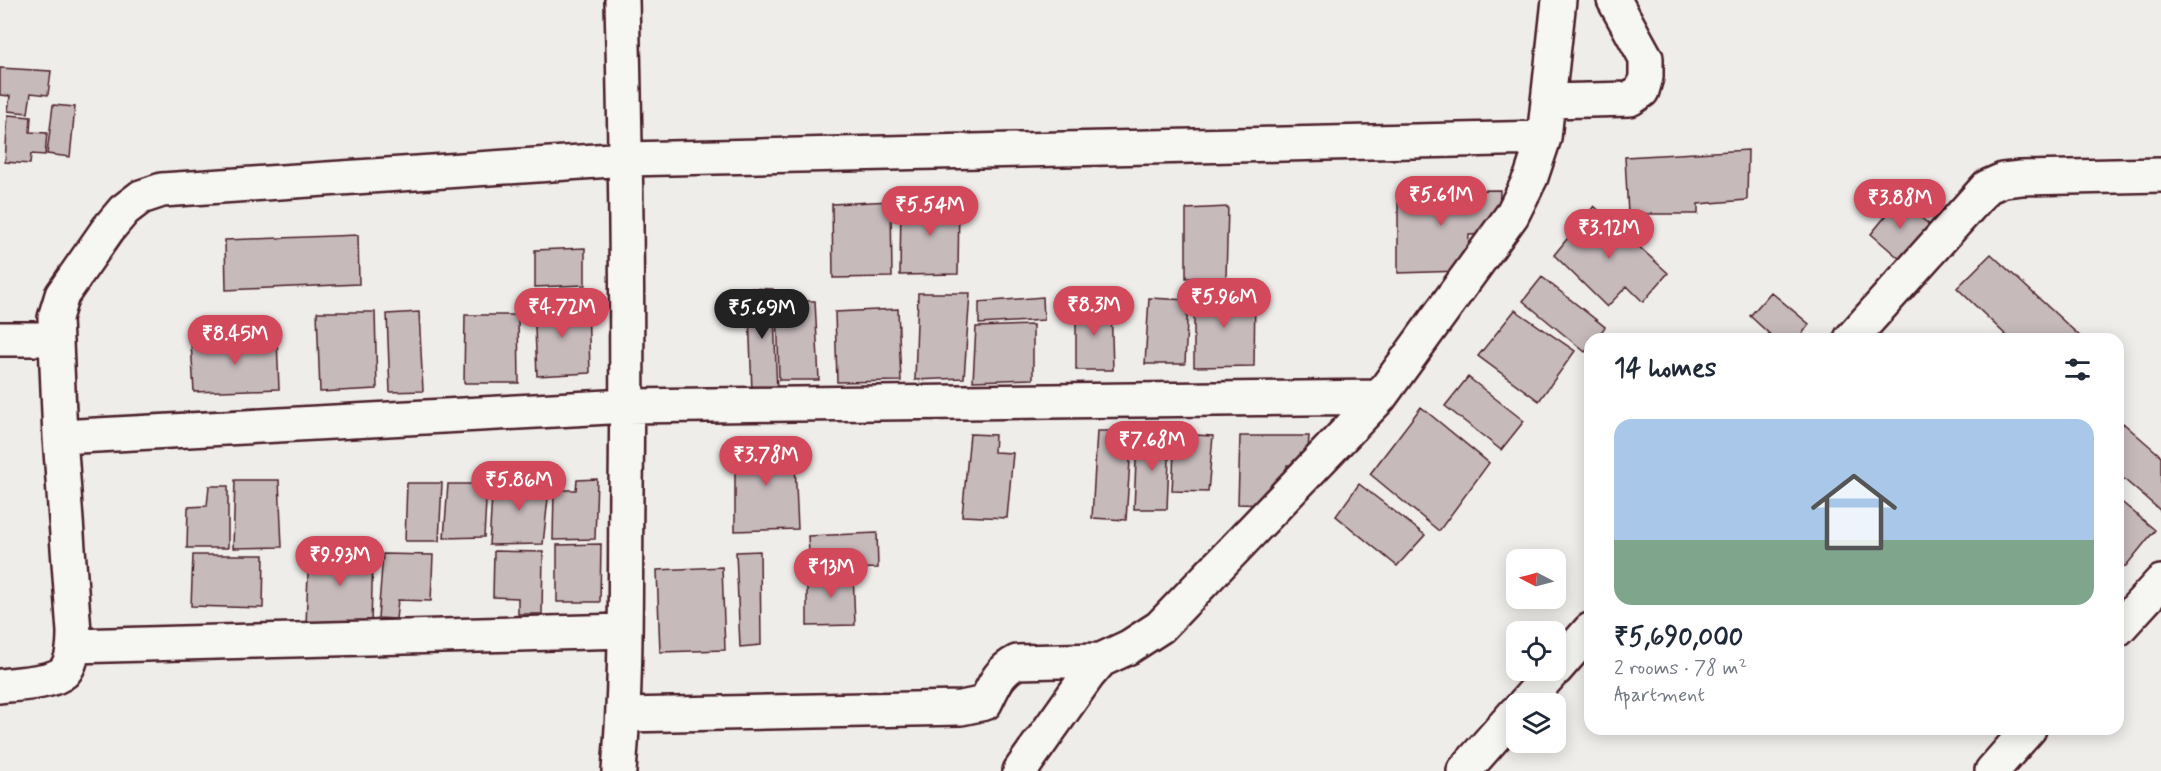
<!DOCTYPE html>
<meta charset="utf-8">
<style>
body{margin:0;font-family:Mynerve,sans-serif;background:#f6f6f7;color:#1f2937;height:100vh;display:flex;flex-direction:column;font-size:22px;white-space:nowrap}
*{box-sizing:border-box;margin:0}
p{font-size:20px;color:#747a83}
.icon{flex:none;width:33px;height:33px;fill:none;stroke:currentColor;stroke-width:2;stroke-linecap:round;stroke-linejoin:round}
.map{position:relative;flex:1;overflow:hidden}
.details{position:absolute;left:1584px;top:333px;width:540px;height:402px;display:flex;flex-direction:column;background:#fff;border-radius:18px;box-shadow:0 3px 15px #0003}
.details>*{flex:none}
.needle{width:39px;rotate:276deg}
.buttons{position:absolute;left:1506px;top:549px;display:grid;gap:12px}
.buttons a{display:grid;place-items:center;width:60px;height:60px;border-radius:12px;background:#fff;box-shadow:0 3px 15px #0003;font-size:30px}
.price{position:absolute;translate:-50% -51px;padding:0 14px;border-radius:21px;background:#d1495b;color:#fff;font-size:20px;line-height:39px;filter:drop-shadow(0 2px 3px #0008)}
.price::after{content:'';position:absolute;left:50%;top:36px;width:18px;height:14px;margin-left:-9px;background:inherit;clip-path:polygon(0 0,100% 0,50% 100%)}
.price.current{background:#222;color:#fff}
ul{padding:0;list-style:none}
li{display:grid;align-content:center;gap:12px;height:318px;padding:0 30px}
li span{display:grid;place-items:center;height:186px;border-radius:18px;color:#555}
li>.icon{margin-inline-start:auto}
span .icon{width:108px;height:108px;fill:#fffc;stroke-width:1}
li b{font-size:26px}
h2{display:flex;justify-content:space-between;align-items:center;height:72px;padding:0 30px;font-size:26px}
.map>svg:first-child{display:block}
.building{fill:#c6babb;stroke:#4a1f2b;stroke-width:1.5}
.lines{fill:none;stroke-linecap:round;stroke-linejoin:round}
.minor-casing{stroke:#4a1f2b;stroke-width:38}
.minor{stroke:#f6f6f2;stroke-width:33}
</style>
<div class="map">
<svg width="2161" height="771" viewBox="0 0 2161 771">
<rect width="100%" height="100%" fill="#efedea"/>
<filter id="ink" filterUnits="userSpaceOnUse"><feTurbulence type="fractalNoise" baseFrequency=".0167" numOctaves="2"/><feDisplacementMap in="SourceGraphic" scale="12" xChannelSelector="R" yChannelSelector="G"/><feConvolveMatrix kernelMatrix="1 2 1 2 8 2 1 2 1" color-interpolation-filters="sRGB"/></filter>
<g filter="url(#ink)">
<path class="building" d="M0,68L51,71L48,95L31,93L28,113L8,111L10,96L0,95Z
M53,105L75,107L70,157L47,154Z
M8,115L31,117L30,132L47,133L45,155L31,154L30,164L5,162Z
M1748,150L1747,200L1698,204V214H1628L1625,157Z
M1500,190L1499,216L1489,217V234L1469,235L1468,252L1462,253V271L1398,273V191Z
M959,198L958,274L900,275L901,200Z
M1899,200L1930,225L1901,260L1871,234Z
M891,201L892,277L833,278L832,204Z
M1594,206L1668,273L1643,302L1627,286L1607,307L1554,255Z
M1228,207L1226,278H1186V209Z
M358,235L359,284L226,290L225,240Z
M585,248V285L535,287V250Z
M1991,254L2083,339H2010L1957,288Z
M1542,277L1605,327L1596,339H1590V346L1585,352L1523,301Z
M748,288L773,289L777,392L752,391Z
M1194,291L1255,292L1254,366L1194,367Z
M1771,292L1809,324L1799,339H1775L1750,316Z
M918,293H970L964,378L915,380Z
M1043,297L1044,320L979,324V302Z
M1149,298L1188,300L1185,364H1145Z
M777,301H815L819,380H779Z
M588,303L590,373L537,376L534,304Z
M1111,303L1113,370H1076V304Z
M898,309L901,381L837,382L835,312Z
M1515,310L1575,351L1539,401L1478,356Z
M317,312H375L377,389L320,392Z
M419,312L423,391L390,392L387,314Z
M465,315H518L519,383H464Z
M1033,325V379L973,381L976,327Z
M277,339L279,389L194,392L191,343Z
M1468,377L1524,421L1501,450L1445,406Z
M1421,407L1489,463L1439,531L1370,474Z
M2123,423L2161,456V511L2118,474V429Z
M1097,431H1132L1126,520L1092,518Z
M970,434L995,435L994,452L1013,453L1007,518L962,516Z
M1175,434L1213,436L1208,492L1172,491Z
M1170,435L1167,509H1134L1137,436Z
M1240,436H1309L1307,465H1287L1285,485L1271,486L1270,505L1238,504Z
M794,442L798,529L735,531V444Z
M493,479L550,480L543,544L489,545Z
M597,479L595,539L553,540L554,490H576L577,480Z
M235,480H279L282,547L233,548Z
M407,483H442L439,541H405Z
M448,484H487L484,537L444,538Z
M1359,484L1425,535L1397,566L1336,516Z
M209,486H228V548H187L188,507L207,506Z
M2118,499L2155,530L2125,567L2118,561Z
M877,533L878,568L810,570L808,536Z
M601,544L600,602H557V545Z
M309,548L373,549L371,626L306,625Z
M494,551L543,552L542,614H518V598L493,597Z
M760,551L761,645L740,647L736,552Z
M383,554L433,555L431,601L398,600L396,619L378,618Z
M193,555H264L263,608L191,606Z
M722,567L725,650L660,652L657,570Z
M853,572L855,625L807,626V573Z"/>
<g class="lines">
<g class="minor-casing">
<path id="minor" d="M1548,101L1630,99L1642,91L1646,77V58L1614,0
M0,339H55
M1851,339L1987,187L2003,180L2021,178L2161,175
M60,437L627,406L1380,397
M2118,629L2161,582
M74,646L625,631
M1556,669L1590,630
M0,686C16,684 52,683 64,672C73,662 74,644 74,632L60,437L55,318L62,295L108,229L124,210L141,197L162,190L626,159L1544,138
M1524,704L1554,670
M624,715L961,708L985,703C994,685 999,671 1017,662L1101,660
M619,771C627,678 625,584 626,490C628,327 626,163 622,0
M1020,771L1088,675L1101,660L1129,647L1160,627L1380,397L1512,215L1531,177L1544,138L1559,0
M1464,771L1516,712
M1992,771L2029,729"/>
</g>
<use href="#minor" class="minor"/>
</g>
</g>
</svg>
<div class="buttons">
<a><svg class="needle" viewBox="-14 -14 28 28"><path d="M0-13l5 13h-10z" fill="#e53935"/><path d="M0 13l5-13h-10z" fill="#747a83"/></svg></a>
<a><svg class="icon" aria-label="locate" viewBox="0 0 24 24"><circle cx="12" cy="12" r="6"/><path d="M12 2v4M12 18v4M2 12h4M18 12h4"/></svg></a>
<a><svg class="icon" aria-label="layers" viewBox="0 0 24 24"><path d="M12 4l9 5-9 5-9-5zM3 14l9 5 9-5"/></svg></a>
</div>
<b class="price" style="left:1441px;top:227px">₹5.61M</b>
<b class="price" style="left:1900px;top:230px">₹3.88M</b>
<b class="price" style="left:930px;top:237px">₹5.54M</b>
<b class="price" style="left:1609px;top:260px">₹3.12M</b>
<b class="price" style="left:1224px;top:329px">₹5.96M</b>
<b class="price" style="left:1094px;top:337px">₹8.3M</b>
<b class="price" style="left:562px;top:339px">₹4.72M</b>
<b class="price current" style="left:762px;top:340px">₹5.69M</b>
<b class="price" style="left:235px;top:366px">₹8.45M</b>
<b class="price" style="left:1152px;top:472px">₹7.68M</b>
<b class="price" style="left:766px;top:487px">₹3.78M</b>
<b class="price" style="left:519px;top:512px">₹5.86M</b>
<b class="price" style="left:340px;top:587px">₹9.93M</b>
<b class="price" style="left:831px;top:599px">₹13M</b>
<section class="details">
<h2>14 homes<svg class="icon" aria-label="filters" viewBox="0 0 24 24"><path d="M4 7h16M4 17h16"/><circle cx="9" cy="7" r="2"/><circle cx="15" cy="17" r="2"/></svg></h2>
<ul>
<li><span style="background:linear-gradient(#a9c7e8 65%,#7fa58c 0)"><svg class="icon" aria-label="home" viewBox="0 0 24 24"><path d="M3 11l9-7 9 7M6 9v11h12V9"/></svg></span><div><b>₹5,690,000</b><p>2 rooms · 78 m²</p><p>Apartment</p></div></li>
</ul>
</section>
</div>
